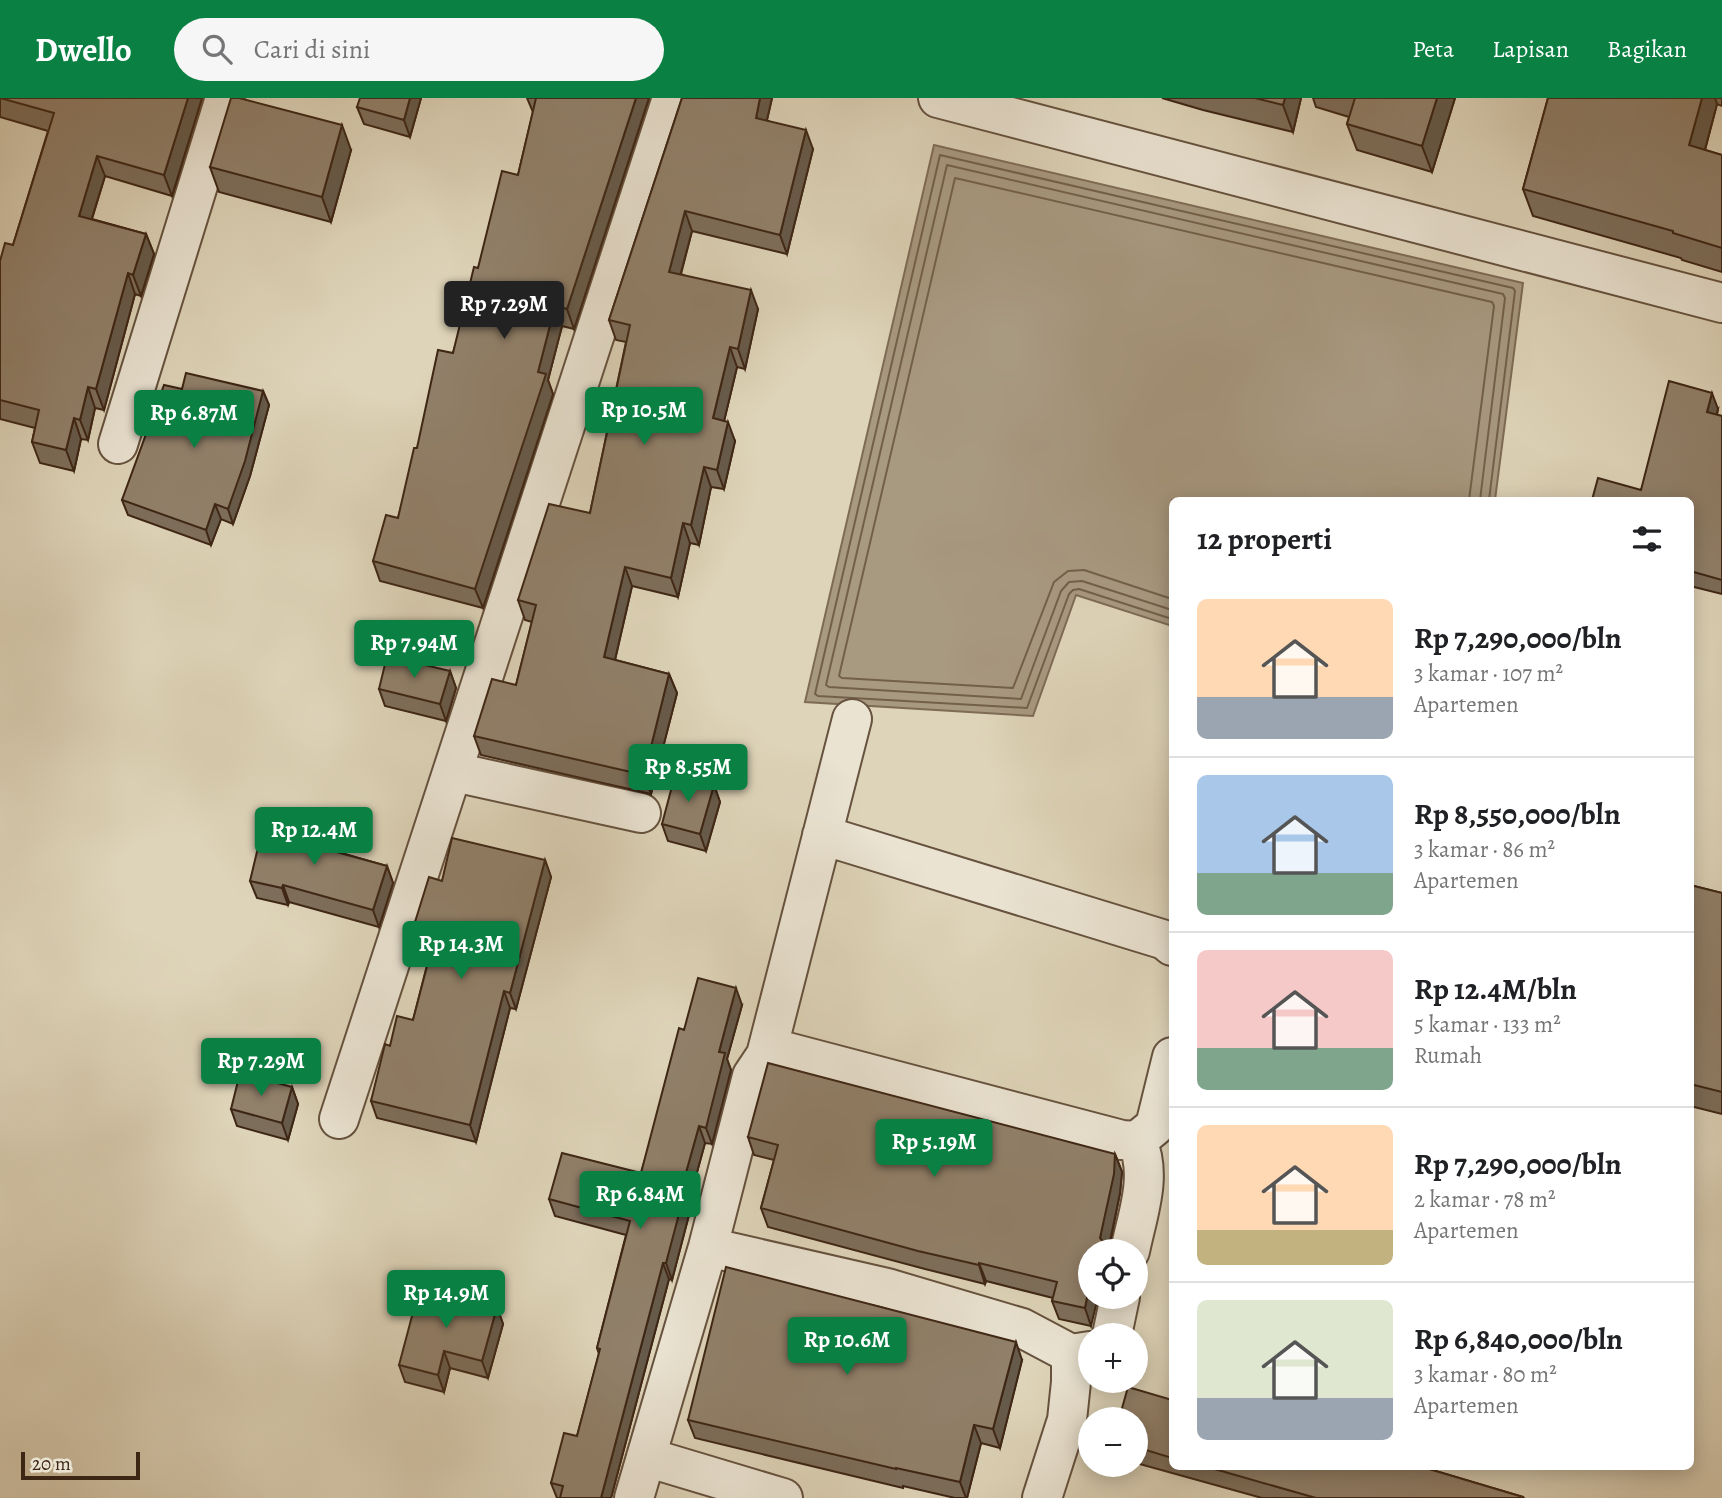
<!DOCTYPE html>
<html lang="id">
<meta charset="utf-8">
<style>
body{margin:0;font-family:Alegreya,serif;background:#f6f6f6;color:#202124;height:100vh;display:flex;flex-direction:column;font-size:26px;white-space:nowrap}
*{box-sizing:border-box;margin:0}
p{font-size:23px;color:#757577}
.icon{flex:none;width:38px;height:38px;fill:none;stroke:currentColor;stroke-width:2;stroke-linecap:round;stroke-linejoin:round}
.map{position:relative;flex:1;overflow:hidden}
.drawer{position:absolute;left:1169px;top:399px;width:525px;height:973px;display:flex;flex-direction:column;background:#fff;border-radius:10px;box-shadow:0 4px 18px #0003}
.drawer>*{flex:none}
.buttons{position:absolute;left:1078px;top:1141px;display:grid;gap:14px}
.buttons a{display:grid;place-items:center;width:70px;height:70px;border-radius:50%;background:#fff;box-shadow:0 4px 18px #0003;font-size:35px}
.scale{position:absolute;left:21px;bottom:18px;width:119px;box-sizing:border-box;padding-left:7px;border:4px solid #3e2615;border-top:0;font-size:19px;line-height:24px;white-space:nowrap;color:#3e2615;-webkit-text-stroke:5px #eae3d2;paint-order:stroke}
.price{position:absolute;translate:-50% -60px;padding:0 16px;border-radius:7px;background:#0b8043;color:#fff;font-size:23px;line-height:46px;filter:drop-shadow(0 2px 4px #0008)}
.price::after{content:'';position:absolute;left:50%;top:42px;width:21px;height:16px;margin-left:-10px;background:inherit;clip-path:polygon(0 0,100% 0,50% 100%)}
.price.active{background:#222;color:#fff}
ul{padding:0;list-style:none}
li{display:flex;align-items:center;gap:21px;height:175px;padding:0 28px}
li+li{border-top:2px solid #e0e0e0}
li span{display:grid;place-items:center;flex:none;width:196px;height:140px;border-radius:10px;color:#555}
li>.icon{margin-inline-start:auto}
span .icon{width:84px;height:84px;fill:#fffc;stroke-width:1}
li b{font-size:30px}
h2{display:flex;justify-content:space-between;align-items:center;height:84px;padding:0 28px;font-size:30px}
header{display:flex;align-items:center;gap:42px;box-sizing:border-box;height:98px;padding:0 35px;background:#0b8043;color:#fff}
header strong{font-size:33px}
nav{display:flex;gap:38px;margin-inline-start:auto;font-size:24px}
.search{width:490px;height:63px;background:#f6f6f6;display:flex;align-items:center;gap:18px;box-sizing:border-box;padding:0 24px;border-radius:38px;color:#757577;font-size:26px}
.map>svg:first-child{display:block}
.water{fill:#a89981;stroke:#7e6b56;stroke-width:2}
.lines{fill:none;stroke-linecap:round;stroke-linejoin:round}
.shore{stroke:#73604b;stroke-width:2}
.street-casing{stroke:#66523e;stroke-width:42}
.street{stroke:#eae3d2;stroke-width:38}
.wall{fill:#7d6e5b;stroke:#3e2615;stroke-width:2}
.shaded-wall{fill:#665a4a;stroke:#3e2615;stroke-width:2}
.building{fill:#91806a;stroke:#3e2615;stroke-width:2}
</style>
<header>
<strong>Dwello</strong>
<div class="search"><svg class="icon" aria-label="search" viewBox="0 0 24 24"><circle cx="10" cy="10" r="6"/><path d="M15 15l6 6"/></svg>Cari di sini</div>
<nav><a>Peta</a><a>Lapisan</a><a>Bagikan</a></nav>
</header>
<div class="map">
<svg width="1722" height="1400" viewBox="0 0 1722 1400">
<rect width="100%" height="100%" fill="#ded4b9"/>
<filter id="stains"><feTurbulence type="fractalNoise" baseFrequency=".00286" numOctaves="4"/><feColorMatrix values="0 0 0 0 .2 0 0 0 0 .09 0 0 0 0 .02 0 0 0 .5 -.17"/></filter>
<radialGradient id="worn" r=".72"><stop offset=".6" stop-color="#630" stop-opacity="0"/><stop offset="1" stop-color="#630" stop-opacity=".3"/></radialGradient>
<path class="water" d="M934,47L1523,185L1495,402H1172V528L1076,497L1033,618L805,604Z"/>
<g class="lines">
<path class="shore" d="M1172,501L1084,472L1068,473L1054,484L1013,590L842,580L839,578L955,80L1492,204L1494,208L1469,402
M1172,512L1082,483L1069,484L1061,493L1021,601L829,589L826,587L947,67L1503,196L1505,200L1480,402
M1172,521L1079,491L1073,492L1069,496L1027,610L818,598L815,596L940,57L1513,190L1515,193L1489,402"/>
<g class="street-casing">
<path id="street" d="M938,0L1722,205
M118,346L225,0
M454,674L641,715
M822,737L1165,842L1172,848
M766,957L852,621
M339,1021L672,0
M708,1149L887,1190L1022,1230L1071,1256L1090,1253
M1130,1153C1137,1118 1153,1078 1137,1043
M1112,1237L1120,1199
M646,1359L783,1400
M634,1400L708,1149L752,978L766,957L787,954L1122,1042L1137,1043L1155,1028L1172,959
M1042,1400L1067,1322L1071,1284V1256"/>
</g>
<use href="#street" class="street"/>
</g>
<path class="wall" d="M0,0H202L172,98L105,78L92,121L146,136L154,156L141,198L135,196L104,312L95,310L88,342L81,341L74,373L40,365L32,344L35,330L0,321V163L13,147L48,33L0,19Z
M421,0L410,39L364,26L357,9Z
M527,0H649L574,231L562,228L548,282L553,296L483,510L380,483L373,463L398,420L417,350L453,255L478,170L518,77L533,14Z
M682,0H772L767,22L813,51L787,156L692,133L681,176L758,211L745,271L737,269L724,323L735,343L724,391L711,389L699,447L690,445L678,499L632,488L615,562L669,576L677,595L651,696L481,657L474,638L516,587L532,524L525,522L518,502L590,415L626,244L616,242L609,222Z
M1162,0H1301L1293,34L1203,12Z
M1313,0H1455L1432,74L1357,52L1347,26L1349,19L1316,9Z
M1548,0H1722V8L1717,6L1705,52L1722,57V174L1682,162L1681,160L1533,118L1523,91Z
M351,52L331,124L219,94L210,69Z
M182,291L263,293L269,307L250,378L233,426L221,421L211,447L128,417L122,402Z
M1718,311L1717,317L1722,318V496L1690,488V402L1641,392Z
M450,573L456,590L446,623L385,608L379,591Z
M714,687L720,704L706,753L668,743L662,726Z
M298,723L304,740L303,744L387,768L393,785L379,829L289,804L288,807L257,800L250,783Z
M545,762L551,779L516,911L510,910L476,1044L377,1020L371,1003L390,948L413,922L433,844L421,840L415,824L442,783Z
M1690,787L1722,795V1016L1690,1008Z
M742,907L727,961L731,972L712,1046L705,1045L688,1107L690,1113L672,1182L669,1181L611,1400H557L551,1385L577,1338L599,1256L597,1250L626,1137L555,1118L549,1101L641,1075L684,932Z
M292,989L298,1006L288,1042L237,1028L231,1011Z
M748,1039L1115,1056L1122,1074L1120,1095L1109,1150L1110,1153H1090L1091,1228L1059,1221L1052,1203L1053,1200L986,1183L985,1186L925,1171L768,1129L761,1110L774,1062L754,1057Z
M497,1209L503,1226L488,1280L450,1270L444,1294L405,1284L399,1267Z
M1022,1262L1000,1350L981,1345L967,1400H955L903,1388V1390L695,1340L688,1322Z
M1172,1302V1368H1419L1523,1399L1524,1400H1262L1136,1365V1321Z"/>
<path class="shaded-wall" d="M188,0H202L172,98L164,77Z
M410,0H421L410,39L404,22Z
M636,0H649L574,231L567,211Z
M760,0H772L763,39L756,20Z
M1285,0H1301L1293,34L1283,7Z
M1437,0H1455L1432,74L1422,48Z
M1702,0H1715L1717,6L1699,74L1689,47Z
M342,27L351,52L331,124L322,99Z
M806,32L813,51L787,156L780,137Z
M97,58L105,78L86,139L79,118Z
M685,113L692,133L676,193L669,174Z
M146,136L154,156L141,198L133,177Z
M128,175L135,196L104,312L96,291Z
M751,192L758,211L745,271L738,251Z
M555,208L562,228L548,282L553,296L483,510L475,491L538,274Z
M730,249L737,269L720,340L713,320Z
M88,289L95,310L88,342L80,322Z
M263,293L269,307L250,378L233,426L228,411Z
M1712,295L1718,311L1713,330L1707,314Z
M74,320L81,341L74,373L66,352Z
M728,324L735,343L724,391L717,372Z
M704,369L711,389L699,447L691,427Z
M215,406L221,421L211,447L206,432Z
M683,425L690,445L678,499L671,480Z
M625,469L632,488L611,579L604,559Z
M450,573L456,590L446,623L440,606Z
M669,576L677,595L651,696L644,677Z
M714,687L720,704L706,753L700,736Z
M298,723L304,740L299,759L293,742Z
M545,762L551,779L516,911L510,895Z
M387,768L393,785L379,829L373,812Z
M283,787L289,804L288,807L282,790Z
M736,890L742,907L727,961L731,972L712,1046L706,1030L719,954Z
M504,893L510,910L476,1044L470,1027Z
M292,989L298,1006L288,1042L282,1025Z
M699,1028L705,1045L688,1107L690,1113L672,1182L666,1165L680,1096Z
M1115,1056L1122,1074L1120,1095L1108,1153L1100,1140Z
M663,1165L669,1181L611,1400H601Z
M979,1165L986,1183L985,1186L979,1167Z
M1090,1184V1199H1098L1091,1228L1085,1210Z
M497,1209L503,1226L488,1280L482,1263Z
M1016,1244L1022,1262L1000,1350L993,1331Z
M444,1253L450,1270L444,1294L438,1277Z
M974,1327L981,1345L967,1400H966L960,1384Z"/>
<path class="building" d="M0,0H188L164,77L97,58L79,118L146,136L133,177L128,175L96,291L88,289L80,322L74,320L66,352L32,344L39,312L0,302V163L5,145L13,147L54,15Z
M231,0H239L342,27L322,99L210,69Z
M360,0H410L404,22L357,9Z
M536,0H636L567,211L555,208L538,274L546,276L475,491L373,463L386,417L398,420L414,350H417L438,252L453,255L474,169L478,170L502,73L518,77Z
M682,0H760L756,20L806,32L780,137L685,113L669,174L751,192L738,251L730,249L713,320L728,324L717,372L704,369L691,427L683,425L671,480L625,469L604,559L669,576L644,677L474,638L492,581L516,587L536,507L518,502L549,406L590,415L630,227L609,222Z
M1255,0H1285L1283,7Z
M1355,0H1437L1422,48L1347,26Z
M1548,0H1702L1689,47L1722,57V150L1673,135V133L1523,91Z
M186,275L263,293L245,363L228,411L215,406L206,432L122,402L164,287L182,291Z
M1669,283L1712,295L1707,314L1722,318V482L1690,473V402H1592L1598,380L1641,392Z
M387,558L450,573L440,606L379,591Z
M675,677L714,687L700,736L662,726Z
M266,716L298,723L293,742L387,768L373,812L283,787L282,790L250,783Z
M452,740L545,762L510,895L504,893L470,1027L371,1003L385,946L390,948L397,918L413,922L437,830L415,824L429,779L442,783Z
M1690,787L1722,795V994L1690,986Z
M698,880L736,890L719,954L725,955L706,1030L699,1028L680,1096L684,1097L666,1165H663L601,1400H560L563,1388L551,1385L564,1335L577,1338L600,1251L597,1250L630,1123L549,1101L562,1055L641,1075L679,930L684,932Z
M768,965L1115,1056L1114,1076L1100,1140L1110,1152L1109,1153H1090V1184L1085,1210L1052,1203L1057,1184L979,1165V1167L918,1153L761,1110L778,1047L748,1039Z
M240,975L292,989L282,1025L231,1011Z
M726,1169L1016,1244L993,1331L974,1327L960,1384L896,1370V1371L688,1322Z
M420,1188L497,1209L482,1263L444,1253L438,1277L399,1267Z
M1128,1289L1172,1302V1360L1136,1349V1321H1119Z
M1204,1368H1419L1523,1399V1400H1316Z"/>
<rect width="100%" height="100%" filter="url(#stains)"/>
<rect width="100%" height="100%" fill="url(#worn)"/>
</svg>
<div class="buttons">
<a><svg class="icon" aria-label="locate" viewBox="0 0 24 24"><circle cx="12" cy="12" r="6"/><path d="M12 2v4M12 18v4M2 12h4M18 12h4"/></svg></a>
<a>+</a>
<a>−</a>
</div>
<div class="scale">20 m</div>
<b class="price active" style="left:504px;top:243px">Rp 7.29M</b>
<b class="price" style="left:644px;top:349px">Rp 10.5M</b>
<b class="price" style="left:194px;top:352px">Rp 6.87M</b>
<b class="price" style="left:414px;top:582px">Rp 7.94M</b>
<b class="price" style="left:688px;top:706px">Rp 8.55M</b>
<b class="price" style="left:314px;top:769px">Rp 12.4M</b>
<b class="price" style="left:461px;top:883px">Rp 14.3M</b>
<b class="price" style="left:261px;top:1000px">Rp 7.29M</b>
<b class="price" style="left:934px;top:1081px">Rp 5.19M</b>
<b class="price" style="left:640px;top:1133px">Rp 6.84M</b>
<b class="price" style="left:446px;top:1232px">Rp 14.9M</b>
<b class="price" style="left:847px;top:1279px">Rp 10.6M</b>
<section class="drawer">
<h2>12 properti<svg class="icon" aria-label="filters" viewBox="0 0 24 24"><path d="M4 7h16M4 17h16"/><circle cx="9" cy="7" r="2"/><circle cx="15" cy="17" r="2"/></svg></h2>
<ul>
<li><span style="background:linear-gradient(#ffd9b3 70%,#9aa5b1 0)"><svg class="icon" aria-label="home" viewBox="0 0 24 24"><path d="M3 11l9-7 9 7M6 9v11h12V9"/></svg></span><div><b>Rp 7,290,000/bln</b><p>3 kamar · 107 m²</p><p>Apartemen</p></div></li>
<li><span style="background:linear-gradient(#a9c7e8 70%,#7fa58c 0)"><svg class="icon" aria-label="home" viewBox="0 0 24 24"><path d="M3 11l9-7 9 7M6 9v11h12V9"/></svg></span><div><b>Rp 8,550,000/bln</b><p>3 kamar · 86 m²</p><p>Apartemen</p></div></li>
<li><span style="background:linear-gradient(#f6c9c9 70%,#7fa58c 0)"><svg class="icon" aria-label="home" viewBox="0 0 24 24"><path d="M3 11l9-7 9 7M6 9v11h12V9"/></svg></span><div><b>Rp 12.4M/bln</b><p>5 kamar · 133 m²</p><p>Rumah</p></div></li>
<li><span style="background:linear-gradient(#ffd9b3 75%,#c2b280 0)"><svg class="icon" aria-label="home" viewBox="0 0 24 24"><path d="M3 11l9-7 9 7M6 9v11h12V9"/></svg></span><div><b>Rp 7,290,000/bln</b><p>2 kamar · 78 m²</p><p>Apartemen</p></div></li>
<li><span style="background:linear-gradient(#dfe7d0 70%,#9aa5b1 0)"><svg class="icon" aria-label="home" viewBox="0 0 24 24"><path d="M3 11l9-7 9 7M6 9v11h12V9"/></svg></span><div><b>Rp 6,840,000/bln</b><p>3 kamar · 80 m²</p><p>Apartemen</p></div></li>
</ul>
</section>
</div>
